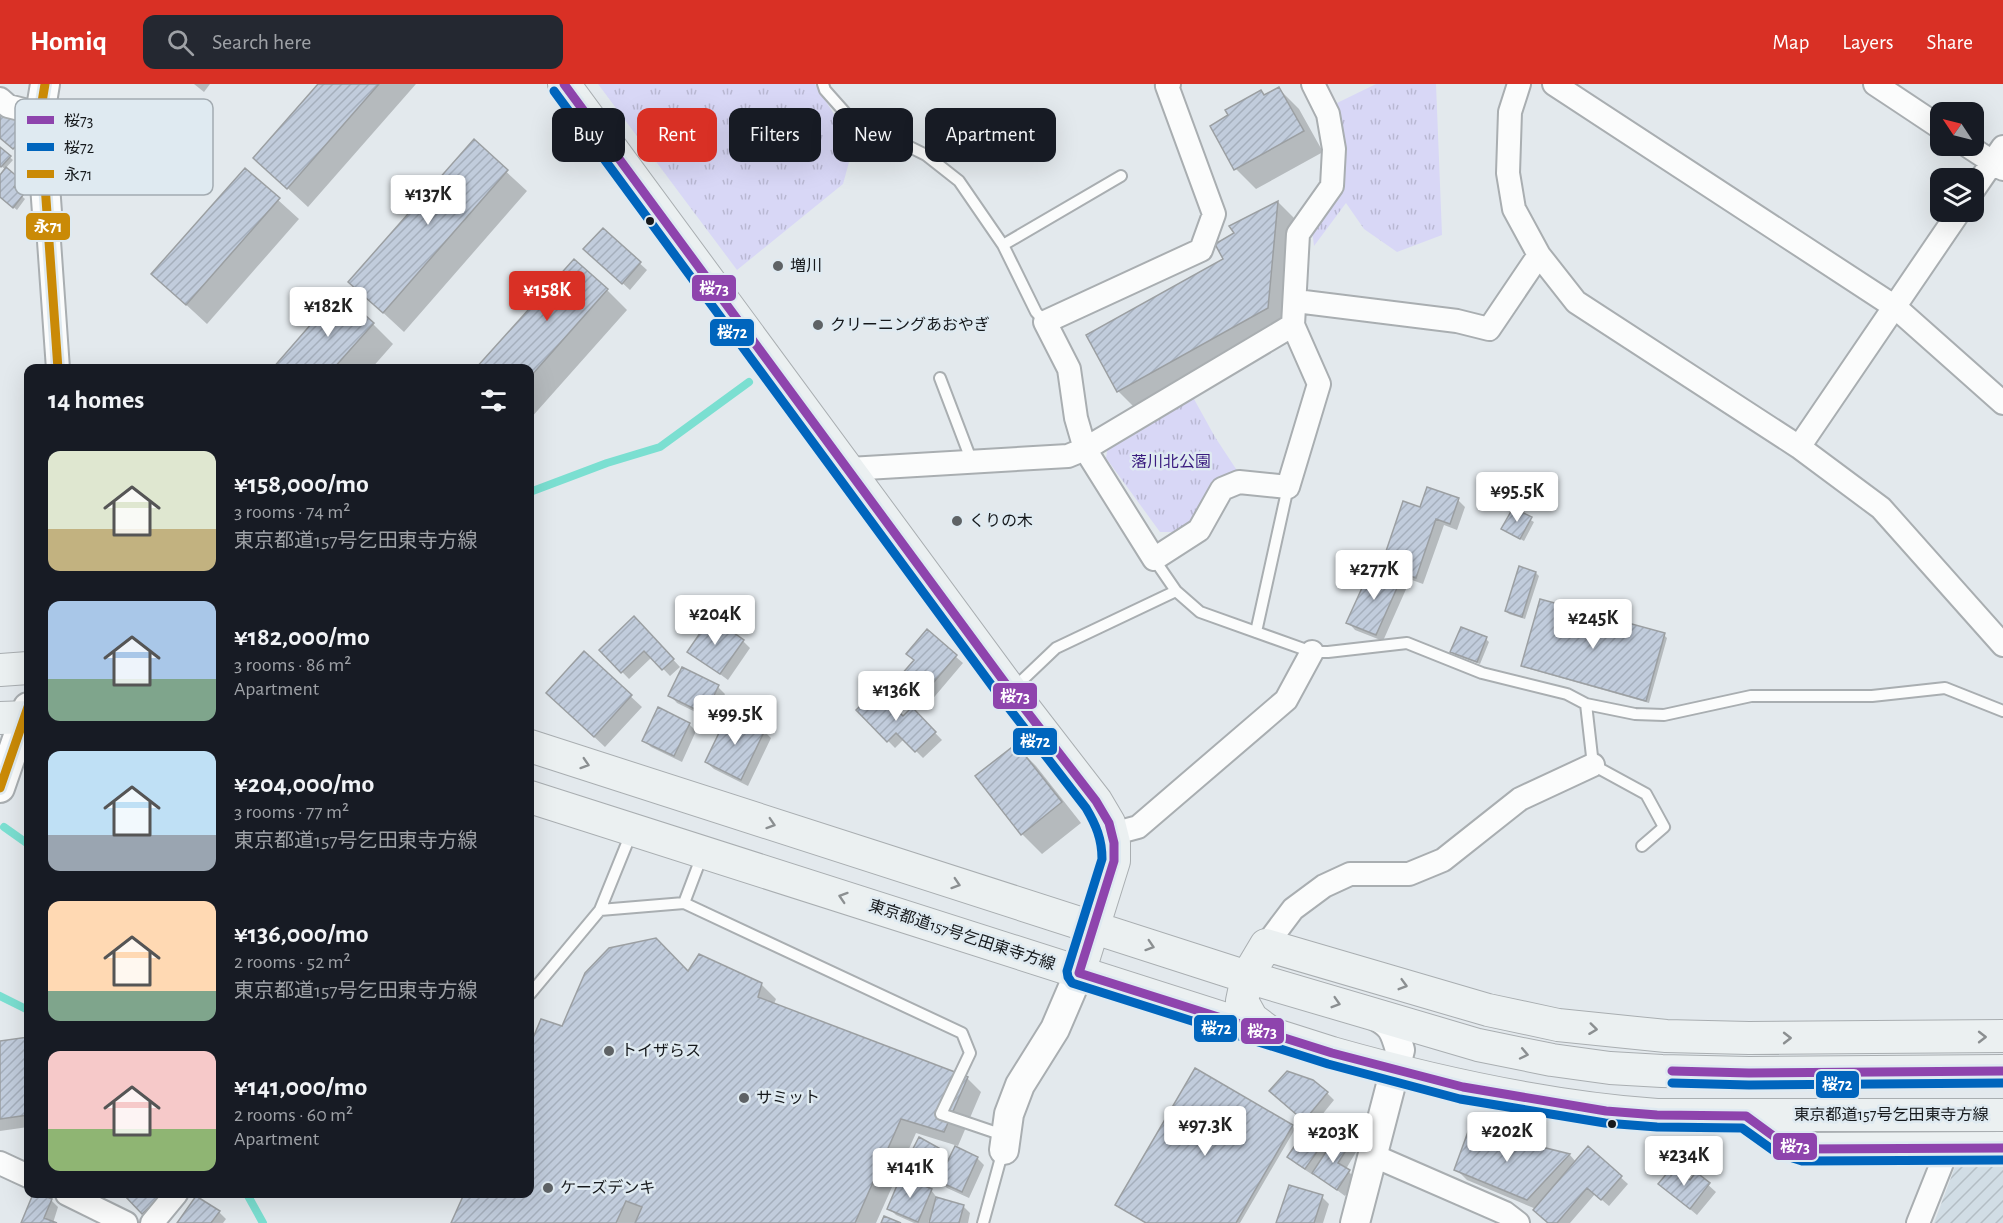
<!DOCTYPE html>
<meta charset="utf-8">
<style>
body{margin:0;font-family:"Alegreya Sans","Noto Sans JP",sans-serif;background:#242831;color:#f1f3f6;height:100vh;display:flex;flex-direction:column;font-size:22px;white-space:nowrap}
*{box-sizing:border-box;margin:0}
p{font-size:20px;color:#9ea1a6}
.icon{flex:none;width:33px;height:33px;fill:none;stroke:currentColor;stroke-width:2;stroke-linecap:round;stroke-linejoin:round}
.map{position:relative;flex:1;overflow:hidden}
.details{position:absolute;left:24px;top:280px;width:510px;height:834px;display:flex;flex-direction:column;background:#171b24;border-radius:12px;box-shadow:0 6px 24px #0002}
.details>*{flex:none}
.guide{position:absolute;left:552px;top:24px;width:570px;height:54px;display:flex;gap:12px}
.needle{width:39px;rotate:305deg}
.controls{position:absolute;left:1930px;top:18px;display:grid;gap:12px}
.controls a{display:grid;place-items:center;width:54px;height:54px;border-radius:12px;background:#171b24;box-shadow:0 6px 24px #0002;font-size:30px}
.price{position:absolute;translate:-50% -51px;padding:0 14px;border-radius:6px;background:#fff;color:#222;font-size:20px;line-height:39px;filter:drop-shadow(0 2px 3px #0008)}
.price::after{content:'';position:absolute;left:50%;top:36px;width:18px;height:14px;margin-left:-9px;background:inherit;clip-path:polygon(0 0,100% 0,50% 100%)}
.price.active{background:#d93025;color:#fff}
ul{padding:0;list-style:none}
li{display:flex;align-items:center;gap:18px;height:150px;padding:0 24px}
li span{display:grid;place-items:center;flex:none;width:168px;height:120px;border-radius:12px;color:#555}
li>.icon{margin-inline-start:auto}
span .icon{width:72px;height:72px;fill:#fffc;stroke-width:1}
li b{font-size:26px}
h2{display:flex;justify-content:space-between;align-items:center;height:72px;padding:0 24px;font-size:26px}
.tag{padding:0 21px;border-radius:12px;background:#171b24;box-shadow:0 6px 24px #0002;font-size:21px;line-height:54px}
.tag.active{background:#d93025;color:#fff}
header{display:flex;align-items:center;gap:36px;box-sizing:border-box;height:84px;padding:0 30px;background:#d93025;color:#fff}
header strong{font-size:28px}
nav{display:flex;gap:33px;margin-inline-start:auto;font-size:21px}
.search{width:420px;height:54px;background:#242831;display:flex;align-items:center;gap:15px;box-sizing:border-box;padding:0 21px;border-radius:12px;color:#9ea1a6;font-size:22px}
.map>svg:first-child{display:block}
.industrial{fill:url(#industrial-furrows)}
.park{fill:url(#park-tufts)}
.shadow{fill:#0003}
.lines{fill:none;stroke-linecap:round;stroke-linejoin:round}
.stream{stroke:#7bdfd1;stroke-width:8}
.building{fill:url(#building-hatch);stroke:#9b9fa2;stroke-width:1.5}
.service-casing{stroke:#a9aeb1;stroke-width:14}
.minor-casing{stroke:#a9aeb1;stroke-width:26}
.tertiary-casing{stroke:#a9aeb1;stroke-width:32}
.secondary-casing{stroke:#a9aeb1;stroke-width:34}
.service{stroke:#fbfcfc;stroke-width:10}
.minor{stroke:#fbfcfc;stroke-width:22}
.tertiary{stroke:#fbfcfc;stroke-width:28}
.secondary{stroke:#ebf0f1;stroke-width:32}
.bus-1-casing{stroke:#dfeaf1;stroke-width:14}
.bus-2-casing{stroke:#dfeaf1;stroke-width:14}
.bus-3-casing{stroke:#dfeaf1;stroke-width:14}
.bus-1{stroke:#8e44ad;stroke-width:9}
.bus-2{stroke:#0065bd;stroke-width:9}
.bus-3{stroke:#ca8a06;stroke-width:9}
.oneway{stroke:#8b8f91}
.bus-dot{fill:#16191c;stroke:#dfeaf1;stroke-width:2}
.poi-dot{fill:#5e6265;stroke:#dfeaf1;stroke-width:2}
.labels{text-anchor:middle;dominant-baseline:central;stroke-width:5;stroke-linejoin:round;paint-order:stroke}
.poi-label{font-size:16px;fill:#16191c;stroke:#dfeaf1;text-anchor:start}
.park-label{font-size:16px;fill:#3a1c7f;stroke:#dfeaf1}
.street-label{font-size:16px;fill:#16191c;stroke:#dfeaf1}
.key{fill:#dfeaf1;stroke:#a3abb1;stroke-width:1.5}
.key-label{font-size:16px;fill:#16191c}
.line-badge{stroke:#dfeaf1;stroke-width:2}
.badge-label{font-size:16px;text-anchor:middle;font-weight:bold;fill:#fff}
</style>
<header>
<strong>Homiq</strong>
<div class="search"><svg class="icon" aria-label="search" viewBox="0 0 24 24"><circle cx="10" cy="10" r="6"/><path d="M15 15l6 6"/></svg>Search here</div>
<nav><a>Map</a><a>Layers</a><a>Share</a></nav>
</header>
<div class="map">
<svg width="2003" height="1139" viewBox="0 0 2003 1139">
<defs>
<pattern id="industrial-furrows" width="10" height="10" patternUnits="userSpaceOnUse" patternTransform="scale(1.5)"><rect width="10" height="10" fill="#d1dde5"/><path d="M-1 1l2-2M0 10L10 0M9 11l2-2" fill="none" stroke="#b3bdc4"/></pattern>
<pattern id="park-tufts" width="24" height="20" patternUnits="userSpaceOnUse" patternTransform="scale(1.5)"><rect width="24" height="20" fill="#d8d7f6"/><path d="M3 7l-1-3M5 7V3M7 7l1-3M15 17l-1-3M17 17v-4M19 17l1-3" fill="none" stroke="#b9b8d2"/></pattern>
<pattern id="building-hatch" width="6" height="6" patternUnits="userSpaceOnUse" patternTransform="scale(1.5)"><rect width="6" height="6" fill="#c1ccdc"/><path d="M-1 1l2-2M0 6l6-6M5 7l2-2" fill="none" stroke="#a5afbc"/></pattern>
</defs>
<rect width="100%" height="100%" fill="#e3e9ed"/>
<path class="industrial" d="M1955,1083H2003V1139H1934Z"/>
<path class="park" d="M598,0H815L837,35L857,49L843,100L737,186Z
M1376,0H1436L1442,151L1397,168L1364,145L1346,119L1314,162L1312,146L1341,108L1344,55L1337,19Z
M1189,306L1215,353L1238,388L1196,433L1178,448H1160L1106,374L1109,355Z"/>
<path class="shadow" d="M194,0H210L204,8Z
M320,0H416L308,123L255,74Z
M1279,5L1299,25L1323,68L1256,105L1236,85L1261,8L1266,12Z
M0,25L20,43L22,61L17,67L0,52Z
M474,58L527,107L404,248L350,198Z
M0,65L13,76L5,85L22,99L16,107L25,115L17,126L0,112V93L6,86L0,81Z
M245,86L299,135L207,240L153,190Z
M1278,118L1298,138L1288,244L1138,327L1118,307L1225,175L1236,150Z
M603,146L647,186L630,206L592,171Z
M607,206L627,226L530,335V285H477Z
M373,240L393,260L371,285H274Z
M1458,416L1465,423L1457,446L1444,441L1423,500L1390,488L1383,481L1421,425Z
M1513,426L1534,438L1524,457L1503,445Z
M1536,489L1539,492L1525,535L1509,530L1506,527Z
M1400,496L1407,503L1383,557L1355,546L1348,538Z
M641,541L680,583L670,592L652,573L629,595L601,566Z
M927,548L963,579L930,618L922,611L911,624L942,656L923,674L904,655L895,664L858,626L903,634L912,625L897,613Z
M1664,551L1667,554L1649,619L1526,584L1523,581Z
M1486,555L1489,558L1480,580L1455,571L1452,568Z
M743,557L750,564L728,596L689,567Z
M584,569L642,623L605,663L559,620Z
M683,585L718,603L725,610L712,636L677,619L670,611Z
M689,640L696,647L682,678L651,663L644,656Z
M764,647L771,654L748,702L714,685L706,678Z
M1016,662L1036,682L1081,739L1042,770L1022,750Z
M700,872L762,901L776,915L774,920L967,994L981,1008L958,1062L916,1049L876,1139H453L466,1110H530V965L542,937L563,944L688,889Z
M28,955V1043L0,1047V959Z
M1327,1009L1334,1016L1317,1037L1356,1068L1346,1085L1356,1095L1345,1112L1314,1089L1313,1091L1296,1080L1289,1073L1310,1041L1278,1014Z
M1292,1042L1295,1045L1240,1139H1146L1117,1121Z
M1470,1046L1570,1071L1576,1078L1588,1064L1628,1100L1609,1122L1595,1110L1570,1139H1549L1536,1125L1467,1096L1456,1085Z
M938,1065L942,1068L928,1096L905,1084Z
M977,1074L984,1081L969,1114L947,1104L940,1097Z
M1696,1090L1716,1108L1697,1131L1660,1100L1691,1098Z
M931,1106L938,1115L963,1122L970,1129L968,1139H930L931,1136H929L928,1139H914L896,1131L889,1124Z
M35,1110L51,1116L58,1123L53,1139H23Z
M1322,1113L1329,1120L1323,1139H1278Z
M219,1128L226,1135L223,1139H179Z"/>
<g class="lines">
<path class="stream" d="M530,408L607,379L660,363L749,298
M4,743L28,760
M0,912L28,926
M247,1110L263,1139"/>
</g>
<path class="building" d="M318,0H379L287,105L253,74Z
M1279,3L1304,47L1234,86L1210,42L1228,31L1225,26L1261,6L1264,11Z
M0,23L17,38L20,58L13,65L0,54Z
M474,55L508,86L383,229L348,198Z
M0,63L11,72L1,83L0,82Z
M6,83L20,95L14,103L23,111L13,124L0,113V91Z
M245,84L280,114L186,221L151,190Z
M1278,117L1268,224L1117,308L1086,251L1223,175L1215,160L1234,149L1229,142Z
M603,144L641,178L622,200L583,165Z
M574,175L608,205L530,293V285H475Z
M339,208L374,239L333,285H272Z
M1427,403L1459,414L1450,440L1436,435L1416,494L1381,482L1403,417L1420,423Z
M1513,424L1532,433L1520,455L1501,445Z
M1372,482L1401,495L1376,551L1346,539Z
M1519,482L1536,488L1522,533L1505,527Z
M1540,515L1665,549L1646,617L1521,582Z
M634,532L674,575L662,586L644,567L621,589L599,566Z
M711,533L744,556L720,590L687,568Z
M1461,543L1487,553L1477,578L1450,568Z
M927,545L957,571L922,612L915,605L903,619L888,606L914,576L906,570Z
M584,567L632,611L594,653L546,609Z
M682,583L719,601L705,630L668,612Z
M877,606L903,632L912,623L936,648L915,668L896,649L887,658L856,626Z
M658,623L690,639L674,672L642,657Z
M729,628L765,646L741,696L705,678Z
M1016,660L1062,718L1021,751L975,692Z
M656,854L688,887L699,870L762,899L758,913L968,993L944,1048L901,1035L855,1139H635L642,1123L626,1117L616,1139H451L464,1110H530V961L541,935L562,942L585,889L609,864Z
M28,953V1031L0,1035V957Z
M1195,984L1293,1041L1236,1139H1146L1115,1121Z
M1287,987L1313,996L1328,1008L1304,1037L1269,1007Z
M1314,1033L1333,1045L1305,1085L1287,1073Z
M1469,1045L1570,1070L1527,1116L1454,1086Z
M1337,1051L1350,1060L1338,1079L1350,1086L1337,1106L1312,1089Z
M919,1053L939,1064L924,1094L903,1084Z
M955,1062L978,1073L962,1108L938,1097Z
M1588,1062L1622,1092L1601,1116L1587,1104L1557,1139H1548L1533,1126Z
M1676,1084L1690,1096L1696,1088L1710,1099L1690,1125L1658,1100L1668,1088L1671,1091Z
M901,1092L932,1105L918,1138L887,1125Z
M1289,1101L1323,1111L1314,1139H1276Z
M33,1110H39L52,1115L44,1134L57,1139H21Z
M123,1110H163L142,1130Z
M196,1112L220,1127L211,1139H177Z
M936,1113L964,1121L959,1139H929Z
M884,1132L901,1139H881Z"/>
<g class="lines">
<g class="service-casing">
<path id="service" d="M823,0L825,6L849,33L926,71L959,97L1003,161L1036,228L1045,238
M1003,161L1121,92
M940,294L972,378
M1154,475L1176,507L1200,528L1312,568H1328L1407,559L1482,589L1567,610L1586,620L1635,630L1664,631L1751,612H1872L1945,604L2003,627
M1256,548L1288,403
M1013,605L1056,564L1176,507
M1586,620L1593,681L1646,710L1664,743L1642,762
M684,819L703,769
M600,826L684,819L962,949L970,969L941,1030L1003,1051
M530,910L600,826L632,747
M983,1139L1003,1066"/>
</g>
<g class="minor-casing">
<path id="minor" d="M1169,0L1167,2L1214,130L1201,166L1045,238L1069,285L1076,334L1085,365L1154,475L1199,446L1222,405L1239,398L1288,403L1319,300L1293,241L1298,150L1332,102L1334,65L1328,30L1313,0
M1519,0L1510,28L1508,89L1514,125L1539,171L1576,218L1799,363L1881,424L2003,561
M1554,0L1895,223L2003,319
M1875,0L1941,44
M0,15L8,22L40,30
M1968,62L2003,85
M1974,105L2003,63
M48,143L58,285
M1296,217L1457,237L1489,245L1539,171
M1799,363L1959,128
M849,385L1068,372L1085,365L1293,241
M1112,750L1138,743L1286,616L1312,568
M1266,861L1293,825L1324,802L1350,790H1409L1443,776L1520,715L1593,681
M1372,1071L1505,1129L1518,1139
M0,1079L28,1092
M67,1110L126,1139
M152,1139L176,1110
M1918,1139L1942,1079L1944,1064"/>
</g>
<g class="tertiary-casing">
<path id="tertiary" d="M45,0L40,30L48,143
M0,704L28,623
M1004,1066L1009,1030L1020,1001L1055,945L1079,889
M1355,1139L1400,966C1394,945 1392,940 1372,930"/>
</g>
<g class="secondary-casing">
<path id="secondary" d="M564,0L1011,607L1096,717L1109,739L1114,759V777L1079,889
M0,586L28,584
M0,634L28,633
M530,662L1247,893L1478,961L1552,976L1610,984L1662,987L1749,989L2003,987
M530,713L1332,969C1438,999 1546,1023 1657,1031H2003
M1271,949L1252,935L1242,917L1247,893L1266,861L1488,926L1558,941L1666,952L1749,954L2003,952
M1746,1032L1783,1059L1803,1065L2003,1064"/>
</g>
<use href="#service" class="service"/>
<use href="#minor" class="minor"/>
<use href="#tertiary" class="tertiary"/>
<use href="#secondary" class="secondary"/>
<g class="bus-1-casing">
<path id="bus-1" d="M564,0L1011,607L1096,717L1109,739L1114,759V777L1079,889L1332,969L1463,1003L1606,1027L1657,1031L1746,1032L1783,1059L1803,1065L2003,1064
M1672,987L1749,989L2003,987"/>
</g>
<g class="bus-2-casing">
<path id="bus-2" d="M554,7L1001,614L1086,724C1096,741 1102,755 1102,775L1067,887L1068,893L1072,899L1328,980L1460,1015L1605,1039L1657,1043L1742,1044L1777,1069L1802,1077L2003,1076
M1672,999L1749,1001L2003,999"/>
</g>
<g class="bus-3-casing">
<path id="bus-3" d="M45,0L40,30L58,285
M0,704L28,623"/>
</g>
<use href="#bus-1" class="bus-1"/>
<use href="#bus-2" class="bus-2"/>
<use href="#bus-3" class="bus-3"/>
</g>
<defs><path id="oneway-chevron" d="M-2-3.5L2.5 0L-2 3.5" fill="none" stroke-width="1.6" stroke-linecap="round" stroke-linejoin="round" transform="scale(1.5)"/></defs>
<g class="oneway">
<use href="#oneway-chevron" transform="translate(585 680) rotate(18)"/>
<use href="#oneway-chevron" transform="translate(771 740) rotate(18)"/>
<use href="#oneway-chevron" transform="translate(956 800) rotate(18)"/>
<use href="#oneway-chevron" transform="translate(843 813) rotate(-162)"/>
<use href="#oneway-chevron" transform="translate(1150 862) rotate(18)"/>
<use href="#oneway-chevron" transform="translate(1403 901) rotate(16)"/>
<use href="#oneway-chevron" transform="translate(1336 919) rotate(17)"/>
<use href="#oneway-chevron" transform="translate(1593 945) rotate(7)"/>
<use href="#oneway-chevron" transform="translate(1982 953)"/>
<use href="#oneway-chevron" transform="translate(1787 954)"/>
<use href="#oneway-chevron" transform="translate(1524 970) rotate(12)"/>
</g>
<g class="bus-dot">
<circle cx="650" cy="137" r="5"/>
<circle cx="1612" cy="1040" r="5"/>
</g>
<g class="poi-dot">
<circle cx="778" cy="182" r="6"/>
<circle cx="818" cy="241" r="6"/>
<circle cx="957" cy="437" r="6"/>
<circle cx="609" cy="967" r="6"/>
<circle cx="744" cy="1014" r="6"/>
<circle cx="548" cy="1104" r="6"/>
</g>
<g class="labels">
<g class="poi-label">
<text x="790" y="182">増川</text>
<text x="830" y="241">クリーニングあおやぎ</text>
<text x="969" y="437">くりの木</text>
<text x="621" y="967">トイザらス</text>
<text x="756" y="1014">サミット</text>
<text x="560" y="1104">ケーズデンキ</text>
</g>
<g class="park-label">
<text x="1171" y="378">落川北公園</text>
</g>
<g class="street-label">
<text transform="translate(962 851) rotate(18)">東京都道157号乞田東寺方線</text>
<text x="1891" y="1031">東京都道157号乞田東寺方線</text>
</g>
</g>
<rect x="15" y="15" width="198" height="96" rx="9" class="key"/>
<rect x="27" y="32" width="27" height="8" fill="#8e44ad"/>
<rect x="27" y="59" width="27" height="8" fill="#0065bd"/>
<rect x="27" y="86" width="27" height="8" fill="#ca8a06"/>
<g class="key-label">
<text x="64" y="42">桜73</text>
<text x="64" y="69">桜72</text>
<text x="64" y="96">永71</text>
</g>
<g class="line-badge">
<rect x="25" y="128" width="46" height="29" rx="6" fill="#ca8a06"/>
<rect x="691" y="190" width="46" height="28" rx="6" fill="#8e44ad"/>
<rect x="709" y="234" width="46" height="29" rx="6" fill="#0065bd"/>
<rect x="992" y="598" width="46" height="28" rx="6" fill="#8e44ad"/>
<rect x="1012" y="643" width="46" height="29" rx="6" fill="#0065bd"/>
<rect x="1193" y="930" width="45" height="29" rx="6" fill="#0065bd"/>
<rect x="1240" y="933" width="45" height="28" rx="6" fill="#8e44ad"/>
<rect x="1815" y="986" width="45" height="29" rx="6" fill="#0065bd"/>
<rect x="1772" y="1048" width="46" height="29" rx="6" fill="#8e44ad"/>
</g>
<g class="badge-label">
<text x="48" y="148">永71</text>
<text x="714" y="210">桜73</text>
<text x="732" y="254">桜72</text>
<text x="1015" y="618">桜73</text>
<text x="1035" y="663">桜72</text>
<text x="1216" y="950">桜72</text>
<text x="1262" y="953">桜73</text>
<text x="1837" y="1006">桜72</text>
<text x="1795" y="1068">桜73</text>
</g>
</svg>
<div class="controls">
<a><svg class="needle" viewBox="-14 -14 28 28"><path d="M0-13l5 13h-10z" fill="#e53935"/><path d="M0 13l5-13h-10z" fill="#9ea1a6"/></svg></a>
<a><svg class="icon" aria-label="layers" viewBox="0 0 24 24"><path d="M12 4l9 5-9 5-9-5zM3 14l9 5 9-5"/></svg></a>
</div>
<b class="price" style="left:428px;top:142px">¥137K</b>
<b class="price active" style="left:547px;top:238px">¥158K</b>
<b class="price" style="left:328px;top:254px">¥182K</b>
<b class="price" style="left:1517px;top:439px">¥95.5K</b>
<b class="price" style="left:1374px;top:517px">¥277K</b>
<b class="price" style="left:715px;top:562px">¥204K</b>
<b class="price" style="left:1593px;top:566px">¥245K</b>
<b class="price" style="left:896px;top:638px">¥136K</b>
<b class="price" style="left:735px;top:662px">¥99.5K</b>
<b class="price" style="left:1205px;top:1073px">¥97.3K</b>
<b class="price" style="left:1507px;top:1079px">¥202K</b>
<b class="price" style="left:1333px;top:1080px">¥203K</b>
<b class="price" style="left:1684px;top:1103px">¥234K</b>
<b class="price" style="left:910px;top:1115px">¥141K</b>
<div class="guide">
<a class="tag">Buy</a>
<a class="tag active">Rent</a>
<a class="tag">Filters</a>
<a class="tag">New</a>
<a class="tag">Apartment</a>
</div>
<section class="details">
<h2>14 homes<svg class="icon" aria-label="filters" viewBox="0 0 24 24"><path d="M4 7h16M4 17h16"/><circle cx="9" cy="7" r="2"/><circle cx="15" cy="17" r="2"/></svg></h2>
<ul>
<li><span style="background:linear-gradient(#dfe7d0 65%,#c2b280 0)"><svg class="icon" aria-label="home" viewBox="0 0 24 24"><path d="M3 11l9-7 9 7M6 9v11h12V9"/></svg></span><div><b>¥158,000/mo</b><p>3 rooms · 74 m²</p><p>東京都道157号乞田東寺方線</p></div></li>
<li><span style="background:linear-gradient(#a9c7e8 65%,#7fa58c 0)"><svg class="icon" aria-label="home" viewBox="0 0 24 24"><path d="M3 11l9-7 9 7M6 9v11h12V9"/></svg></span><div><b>¥182,000/mo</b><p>3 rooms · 86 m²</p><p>Apartment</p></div></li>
<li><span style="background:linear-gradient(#bfe0f5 70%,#9aa5b1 0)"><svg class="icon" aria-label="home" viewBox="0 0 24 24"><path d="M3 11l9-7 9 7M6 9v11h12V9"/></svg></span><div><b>¥204,000/mo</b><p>3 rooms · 77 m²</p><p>東京都道157号乞田東寺方線</p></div></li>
<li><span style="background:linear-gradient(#ffd9b3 75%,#7fa58c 0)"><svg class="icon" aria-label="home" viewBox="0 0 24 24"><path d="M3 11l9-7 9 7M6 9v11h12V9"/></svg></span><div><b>¥136,000/mo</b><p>2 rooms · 52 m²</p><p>東京都道157号乞田東寺方線</p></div></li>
<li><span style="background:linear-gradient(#f6c9c9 65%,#8fb573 0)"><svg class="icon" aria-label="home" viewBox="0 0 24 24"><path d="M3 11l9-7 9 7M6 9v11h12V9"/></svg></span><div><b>¥141,000/mo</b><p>2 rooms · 60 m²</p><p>Apartment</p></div></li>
</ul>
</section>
</div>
